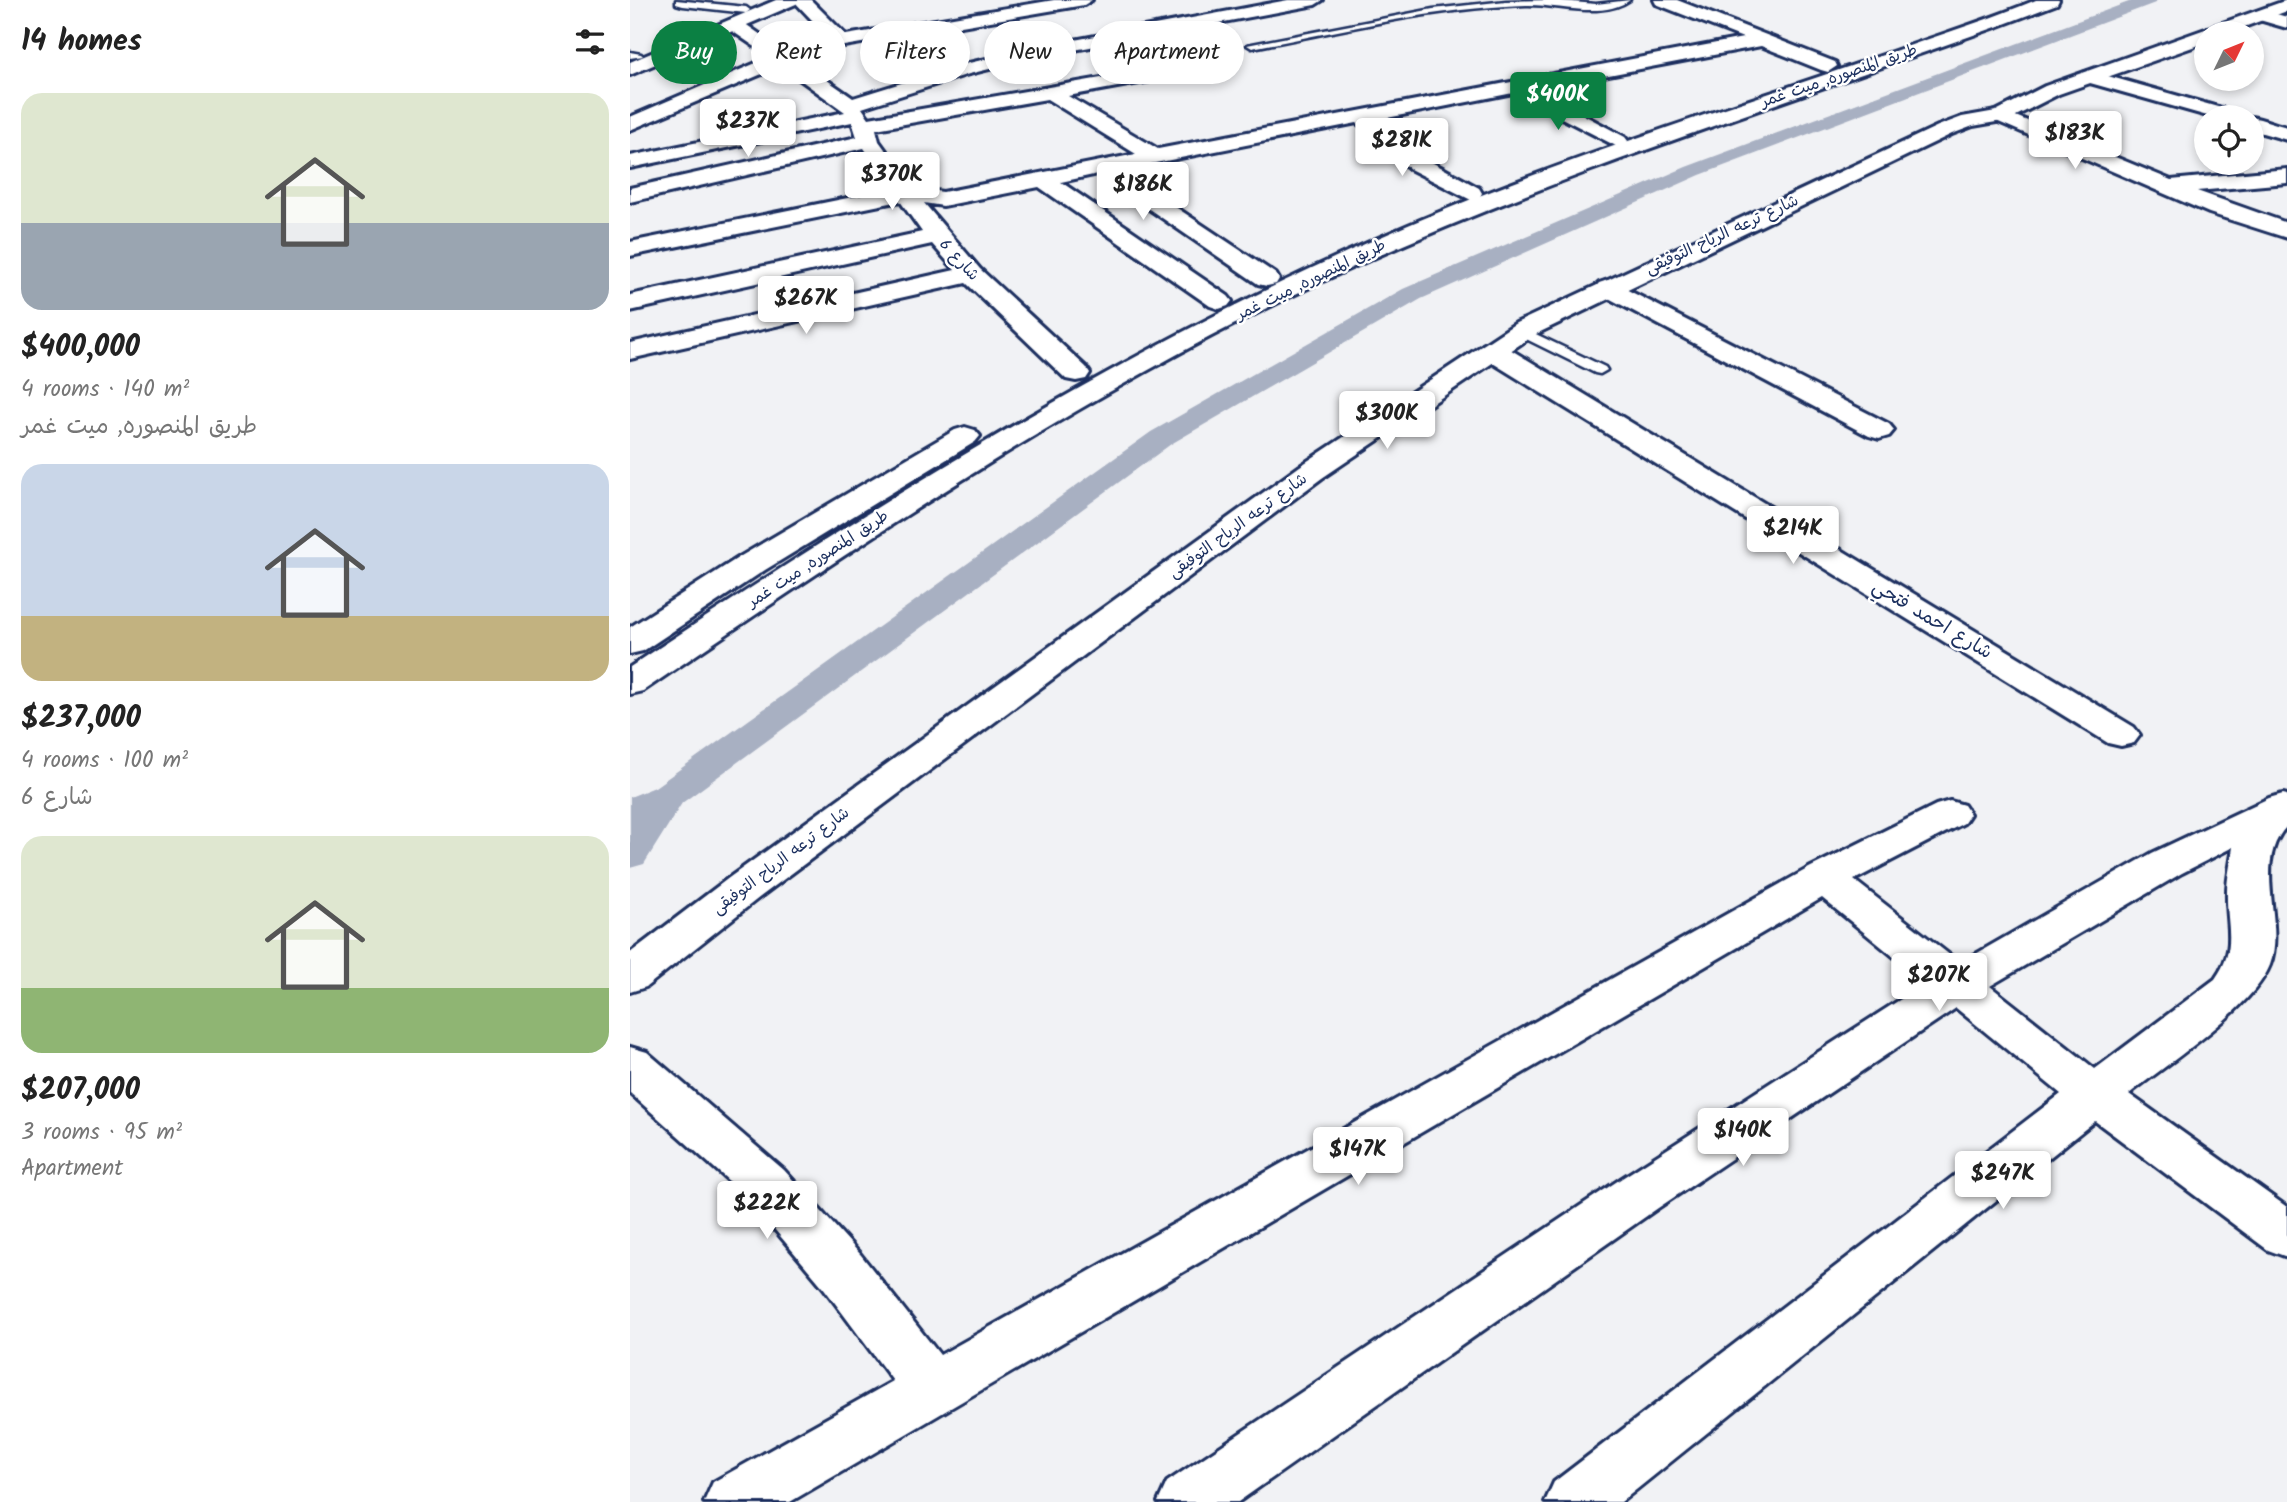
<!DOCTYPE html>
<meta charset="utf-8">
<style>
body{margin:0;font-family:Kalam,"Playpen Sans Arabic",sans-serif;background:#f2f2f2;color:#222;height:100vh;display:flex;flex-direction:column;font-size:26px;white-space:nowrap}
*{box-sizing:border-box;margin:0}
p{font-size:23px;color:#767676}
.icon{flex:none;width:38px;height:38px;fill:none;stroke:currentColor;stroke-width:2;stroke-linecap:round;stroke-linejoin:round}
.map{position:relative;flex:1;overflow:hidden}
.side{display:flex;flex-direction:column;background:#fff;width:630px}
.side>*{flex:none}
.top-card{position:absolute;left:21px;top:21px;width:665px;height:63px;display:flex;gap:14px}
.needle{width:46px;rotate:47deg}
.buttons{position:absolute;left:1564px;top:21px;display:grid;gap:14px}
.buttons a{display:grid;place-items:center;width:70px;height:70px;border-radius:50%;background:#fff;box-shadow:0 4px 10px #0003;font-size:35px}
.price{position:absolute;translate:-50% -60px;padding:0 16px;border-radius:7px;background:#fff;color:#222;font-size:23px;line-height:46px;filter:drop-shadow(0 2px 4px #0008)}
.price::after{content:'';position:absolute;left:50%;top:42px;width:21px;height:16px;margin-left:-10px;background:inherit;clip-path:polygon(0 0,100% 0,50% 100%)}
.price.current{background:#0b8043;color:#fff}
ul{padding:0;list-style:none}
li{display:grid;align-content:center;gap:14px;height:371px;padding:0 21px}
li span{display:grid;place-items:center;height:217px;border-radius:21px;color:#555}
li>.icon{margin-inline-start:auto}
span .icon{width:126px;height:126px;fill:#fffc;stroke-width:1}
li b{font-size:30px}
h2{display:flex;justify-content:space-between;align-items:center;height:84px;padding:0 21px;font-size:30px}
.pill{padding:0 24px;border-radius:32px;background:#fff;box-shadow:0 4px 10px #0003;font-size:24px;line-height:63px}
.pill.current{background:#0b8043;color:#fff}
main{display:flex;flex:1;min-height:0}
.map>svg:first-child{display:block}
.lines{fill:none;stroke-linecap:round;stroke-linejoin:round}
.canal{fill:#a8b0c2;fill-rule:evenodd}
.lane-casing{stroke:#1b2f5e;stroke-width:5}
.street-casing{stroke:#1b2f5e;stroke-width:6}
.secondary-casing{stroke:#1b2f5e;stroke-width:6}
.highway-casing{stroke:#1b2f5e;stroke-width:6}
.lane{fill:#fff;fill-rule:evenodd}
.street{fill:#fff;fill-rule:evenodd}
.secondary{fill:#fff;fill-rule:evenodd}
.highway{fill:#fff;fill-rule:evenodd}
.labels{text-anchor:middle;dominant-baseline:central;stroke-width:5;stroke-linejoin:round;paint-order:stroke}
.far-street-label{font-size:16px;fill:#1b2f5e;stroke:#fff}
.street-label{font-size:19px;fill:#1b2f5e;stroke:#fff}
</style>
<main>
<section class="side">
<h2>14 homes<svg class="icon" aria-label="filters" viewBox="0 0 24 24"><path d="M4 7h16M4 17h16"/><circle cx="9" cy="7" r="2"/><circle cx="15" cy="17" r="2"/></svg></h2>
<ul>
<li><span style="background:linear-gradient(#dfe7d0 60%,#9aa5b1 0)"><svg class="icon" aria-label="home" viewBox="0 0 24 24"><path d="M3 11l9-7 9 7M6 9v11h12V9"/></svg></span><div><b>$400,000</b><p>4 rooms · 140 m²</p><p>طريق المنصوره, ميت غمر</p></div></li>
<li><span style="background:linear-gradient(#c9d6e8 70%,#c2b280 0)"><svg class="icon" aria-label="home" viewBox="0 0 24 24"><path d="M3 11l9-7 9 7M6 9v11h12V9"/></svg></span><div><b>$237,000</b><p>4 rooms · 100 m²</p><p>شارع 6</p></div></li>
<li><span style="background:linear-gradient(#dfe7d0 70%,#8fb573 0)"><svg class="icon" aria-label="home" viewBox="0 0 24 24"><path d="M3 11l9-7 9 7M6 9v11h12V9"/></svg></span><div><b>$207,000</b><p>3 rooms · 95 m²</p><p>Apartment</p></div></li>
</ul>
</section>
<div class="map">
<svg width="1657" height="1502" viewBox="0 0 1657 1502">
<rect width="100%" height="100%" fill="#f1f2f5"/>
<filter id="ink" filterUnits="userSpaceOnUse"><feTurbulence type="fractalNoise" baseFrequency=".0143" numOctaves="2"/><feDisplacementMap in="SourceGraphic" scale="14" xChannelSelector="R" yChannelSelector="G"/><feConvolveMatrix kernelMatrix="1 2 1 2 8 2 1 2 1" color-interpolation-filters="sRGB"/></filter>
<g filter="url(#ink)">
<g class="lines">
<path class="canal" d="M1504,0H1527L1525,3L1070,175L791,299L541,444L52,803L14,864L0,868V797L25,787L521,432L773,289L1056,167Z"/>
<g class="lane-casing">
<path id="lane" d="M46,0L116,7L120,10L116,13L53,6L46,4Z
M919,0L966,4L1000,0C972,20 928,4 896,5C803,8 713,31 622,48L617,45L803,9L876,1Z
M0,52L11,54L13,56L0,58Z
M891,327L975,367L977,370L970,374L965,373L886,334V328Z"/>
</g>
<g class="street-casing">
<path id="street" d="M163,0H181L216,35L424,0H462L454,5L161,55L223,98L326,66L412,46L658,0H693L685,5L412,56L339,74L232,108L239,118L535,67L544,73L542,77L438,96L528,149L1113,38L1026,4L1024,0H1047L1205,62L1207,66L1198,72L1191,70L1131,46L905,89L995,137L998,141L995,145L988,147L883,93L747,120L796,159L849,188L852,193L849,198L841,200L780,169L727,123L490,170L646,274L649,279L646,284L637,286L628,284L468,174L431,182L598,296L602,301L598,306L589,309L580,306L409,187L313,206L294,203L350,269L456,367L460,373L456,379L446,381L436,379L336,283L0,359V343L325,270L302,244L0,311V295L292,232L270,201L0,256V242L262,189L234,148L0,202V188L227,137L222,122L0,168V156L215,112L151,66L0,130V117L140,57L99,29L96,25L99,21H111L147,46L199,38ZM417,99L506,154L313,192L283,188L249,141L246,129Z
M1632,10L1657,17V28L1626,19L1623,15Z
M1460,71L1609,113L1612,117H1581L1453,81L1450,77L1453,73Z
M1371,110L1541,180L1657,169V183L1567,191L1657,223V238L1579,213L1364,120L1361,116L1364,112Z
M1621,117C1633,119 1645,124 1657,127V140L1622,130Z
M978,280L1259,424L1264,430L1259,436L1249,439L1239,436L969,293L965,288L969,283Z
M863,343L873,345L1504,727L1510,735L1504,743L1491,746L1478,743L853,357L850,351L853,345Z
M1653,794L1657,795V826C1621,863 1656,924 1640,965C1623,1008 1537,1064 1499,1094L1657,1207V1257L1638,1250L1465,1121L991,1502H915L924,1482L1431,1094L1326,1008L1028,1208L608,1502H528L537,1482L992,1178L1296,983L1192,898L160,1502H74L83,1482L263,1381L193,1287L118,1198L0,1093V1047L17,1052L154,1170L231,1255L310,1355L1179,868L1306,805L1320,801L1334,805L1340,814L1334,823L1224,880L1330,963L1522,853L1639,798ZM1603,847C1601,862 1597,878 1597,892C1596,928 1608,946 1585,979L1465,1069L1360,986L1552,873Z"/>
</g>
<g class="secondary-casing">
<path id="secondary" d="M146,0H168L166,4L0,75V62Z
M1657,0V11L1598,33H1577V42L1429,94L1378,120L1343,126L1322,134L904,335L692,478L130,897L16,987L0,992V953L100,877L670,466L886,323L1308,126L1332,117L1366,111L1415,86Z"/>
</g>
<g class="highway-casing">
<path id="highway" d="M1406,0H1429L1427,4L1369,26C1151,104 930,173 719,269C469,382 239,537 13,691L0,694V667C258,496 520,331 807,213C959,150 1118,102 1273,48C1318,32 1363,18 1406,0Z
M335,427L345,430L350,436L345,442L135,570L13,651L0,654V627L111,556L325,430Z"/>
</g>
<use href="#lane" class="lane"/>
<use href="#street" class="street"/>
<use href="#secondary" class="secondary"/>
<use href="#highway" class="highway"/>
</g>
</g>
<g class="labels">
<g class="far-street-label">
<text transform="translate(1209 76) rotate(-19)">طريق المنصوره, ميت غمر</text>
<text transform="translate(1092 235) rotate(-25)">شارع ترعه الرياح التوفيقى</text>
<text transform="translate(329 260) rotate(47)">شارع 6</text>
<text transform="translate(681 280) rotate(-26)">طريق المنصوره, ميت غمر</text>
<text transform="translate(608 526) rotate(-36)">شارع ترعه الرياح التوفيقى</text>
<text transform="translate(188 559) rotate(-33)">طريق المنصوره, ميت غمر</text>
<text transform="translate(151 861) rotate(-37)">شارع ترعه الرياح التوفيقى</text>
</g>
<g class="street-label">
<text transform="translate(1302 620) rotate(31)">شارع احمد فتحي</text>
</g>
</g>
</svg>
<div class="buttons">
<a><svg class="needle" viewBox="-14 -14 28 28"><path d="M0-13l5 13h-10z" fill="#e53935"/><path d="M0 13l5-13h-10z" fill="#767676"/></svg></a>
<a><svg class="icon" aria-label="locate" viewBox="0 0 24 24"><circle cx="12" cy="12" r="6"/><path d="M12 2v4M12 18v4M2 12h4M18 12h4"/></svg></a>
</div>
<b class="price current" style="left:928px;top:132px">$400K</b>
<b class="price" style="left:118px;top:159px">$237K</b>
<b class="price" style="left:1445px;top:171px">$183K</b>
<b class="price" style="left:772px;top:178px">$281K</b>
<b class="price" style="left:262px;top:212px">$370K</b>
<b class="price" style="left:513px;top:222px">$186K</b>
<b class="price" style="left:176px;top:336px">$267K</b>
<b class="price" style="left:757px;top:451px">$300K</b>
<b class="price" style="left:1163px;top:566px">$214K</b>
<b class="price" style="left:1309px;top:1013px">$207K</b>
<b class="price" style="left:1113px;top:1168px">$140K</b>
<b class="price" style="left:728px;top:1187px">$147K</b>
<b class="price" style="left:1373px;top:1211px">$247K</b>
<b class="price" style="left:137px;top:1241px">$222K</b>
<div class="top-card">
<a class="pill current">Buy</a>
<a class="pill">Rent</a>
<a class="pill">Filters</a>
<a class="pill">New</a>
<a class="pill">Apartment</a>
</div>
</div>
</main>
